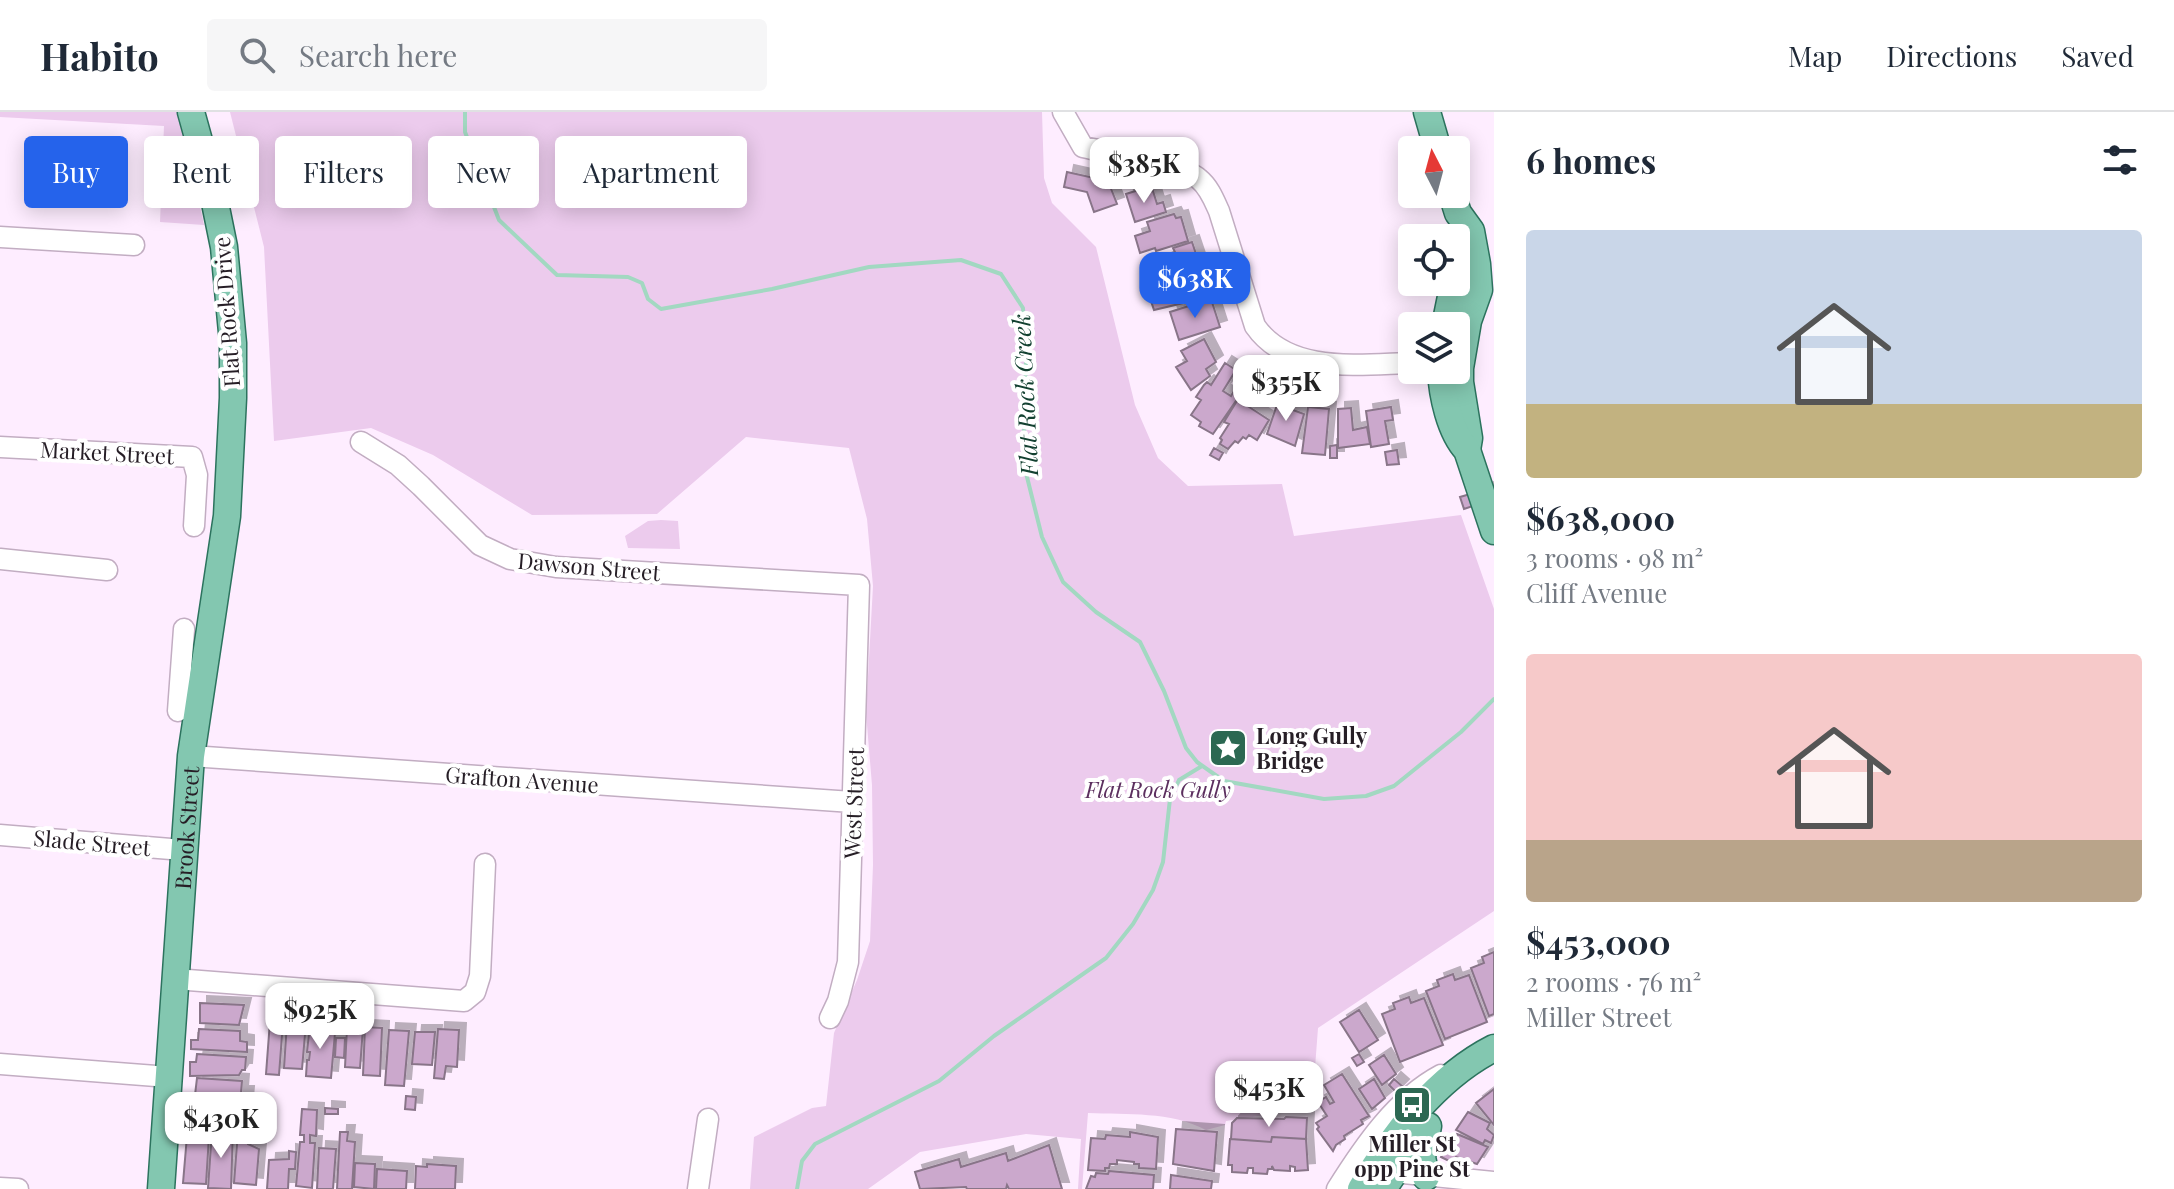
<!DOCTYPE html>
<meta charset="utf-8">
<style>
body{margin:0;font-family:"Playfair Display",serif;background:#f6f6f7;color:#1f2937;height:100vh;display:flex;flex-direction:column;font-size:30px;white-space:nowrap}
*{box-sizing:border-box;margin:0}
p{font-size:26px;color:#747a83}
.icon{flex:none;width:44px;height:44px;fill:none;stroke:currentColor;stroke-width:2;stroke-linecap:round;stroke-linejoin:round}
.map{position:relative;flex:1;overflow:hidden}
.details{display:flex;flex-direction:column;background:#fff;width:680px}
.details>*{flex:none}
.guide{position:absolute;left:24px;top:24px;width:760px;height:72px;display:flex;gap:16px}
.needle{width:52px;rotate:354deg}
.controls{position:absolute;left:1398px;top:24px;display:grid;gap:16px}
.controls a{display:grid;place-items:center;width:72px;height:72px;border-radius:8px;background:#fff;box-shadow:0 4px 20px #0003;font-size:40px}
.price{position:absolute;translate:-50% -68px;padding:0 18px;border-radius:16px;background:#fff;color:#222;font-size:26px;line-height:52px;filter:drop-shadow(0 2px 4px #0008)}
.price::after{content:'';position:absolute;left:50%;top:48px;width:24px;height:18px;margin-left:-12px;background:inherit;clip-path:polygon(0 0,100% 0,50% 100%)}
.price.selected{background:#2563eb;color:#fff}
ul{padding:0;list-style:none}
li{display:grid;align-content:center;gap:16px;height:424px;padding:0 32px}
li span{display:grid;place-items:center;height:248px;border-radius:8px;color:#555}
li>.icon{margin-inline-start:auto}
span .icon{width:144px;height:144px;fill:#fffc;stroke-width:1}
li b{font-size:34px}
h2{display:flex;justify-content:space-between;align-items:center;height:96px;padding:0 32px;font-size:34px}
.pill{padding:0 28px;border-radius:8px;background:#fff;box-shadow:0 4px 20px #0003;font-size:28px;line-height:72px}
.pill.selected{background:#2563eb;color:#fff}
header{display:flex;align-items:center;gap:48px;box-sizing:border-box;height:112px;padding:0 40px;background:#fff;border-bottom:2px solid #e0e1e3}
header strong{font-size:38px}
nav{display:flex;gap:44px;margin-inline-start:auto;font-size:28px}
.search{width:560px;height:72px;background:#f6f6f7;display:flex;align-items:center;gap:20px;box-sizing:border-box;padding:0 28px;border-radius:8px;color:#747a83;font-size:30px}
main{display:flex;flex:1;min-height:0}
.map>svg:first-child{display:block}
.green{fill:#eccbed}
.lines{fill:none;stroke-linecap:round;stroke-linejoin:round}
.stream{stroke:#a2d8c1;stroke-width:4}
.building{fill:#cba8cc;stroke:#887488;stroke-width:2;filter:url(#shadow)}
.minor-casing{stroke:#c2adc2;stroke-width:23}
.major-casing{stroke:#2c735e;stroke-width:29}
.minor{stroke:#fff;stroke-width:20}
.major{stroke:#83c7b0;stroke-width:26}
.labels{text-anchor:middle;dominant-baseline:central;stroke-width:8;stroke-linejoin:round;paint-order:stroke}
.street-label{font-size:22px;fill:#261e26;stroke:#fff}
.poi-label{font-size:22px;font-weight:bold;fill:#261e26;stroke:#fff;text-anchor:start}
.park-label{font-size:22px;font-style:italic;fill:#5c2f5f;stroke:#fff}
.water-label{font-size:24px;font-style:italic;fill:#134131;stroke:#fff}
</style>
<header>
<strong>Habito</strong>
<div class="search"><svg class="icon" aria-label="search" viewBox="0 0 24 24"><circle cx="10" cy="10" r="6"/><path d="M15 15l6 6"/></svg>Search here</div>
<nav><a>Map</a><a>Directions</a><a>Saved</a></nav>
</header>
<main>
<div class="map">
<svg width="1494" height="1077" viewBox="0 0 1494 1077">
<defs>
<filter id="shadow"><feDropShadow dx="7" dy="-7" stdDeviation="0" flood-color="#0004"/></filter>
</defs>
<rect width="100%" height="100%" fill="#feedff"/>
<path class="green" d="M0,0H180L204,113L160,110L164,14L0,5Z
M230,0H1042L1044,66L1052,91L1096,135L1135,293L1158,346L1188,374L1282,372L1294,424L1461,403L1494,497V799L1318,916L1312,996L1226,1009L1225,1013L1206,1018C1170,999 1128,1003 1088,1001L1082,1077H1078L1081,1027L1026,1022L920,1040L868,1077H750L754,1025L812,996L826,994L834,921L857,868L870,829L873,753L872,673L866,601L873,474L867,407L849,336L746,325L657,402L532,403L433,343L371,316L274,329L264,135Z
M661,408L678,409L680,437L628,436L625,424L648,409Z"/>
<g class="lines">
<path class="stream" d="M465,0V20L499,108L557,163L628,165L642,171L648,187L661,197L772,177L869,155L961,148L1001,162L1023,196L1026,249L1024,321L1027,365L1042,425L1063,470L1096,500L1140,530L1164,579L1186,636L1197,650L1224,669L1324,687L1366,684L1394,674L1461,620L1494,587
M797,1077L802,1049L815,1032L939,969L994,924L1106,846L1133,812L1153,778L1163,750L1170,687L1179,668L1202,654"/>
</g>
<path class="building" d="M1067,60L1108,69L1117,92L1094,100L1087,80L1064,75Z
M1145,76L1147,80L1153,79L1157,92L1163,90L1166,100L1135,110L1126,82Z
M1174,102L1176,106L1181,105L1188,129L1156,139L1155,136L1140,141L1135,124L1150,119L1147,110Z
M1192,130L1200,154L1181,160L1179,153L1172,155L1168,142L1175,140L1173,136Z
M1203,160L1213,184L1154,198L1148,180Z
M1211,187L1220,215L1179,228L1170,200Z
M1204,227L1216,250L1206,257L1210,264L1191,278L1176,255L1187,249L1181,239Z
M1225,251L1236,258L1223,279L1231,284L1234,279L1240,283L1213,322L1199,314L1201,310L1191,303L1201,288L1196,285L1204,273L1207,270L1211,273Z
M1243,279L1250,284L1246,293L1269,308L1257,328L1249,323L1246,327L1243,325L1238,331L1235,329L1228,337L1220,332L1222,328L1220,326L1229,312L1224,310Z
M1279,287L1294,293L1293,298L1304,302L1295,334L1267,322Z
M1308,295L1329,297L1325,343L1302,341Z
M1391,295L1393,308L1385,309L1389,332L1371,335L1366,299Z
M1351,296L1353,318L1367,315L1370,332L1338,336V297Z
M1337,333V346H1330V334Z
M1214,336L1223,341L1219,348L1210,343Z
M1397,338L1399,352L1387,353L1385,340Z
M1494,375V387L1464,397L1460,385Z
M1494,840V902L1489,904L1471,856L1484,851L1482,845Z
M1453,862L1455,868L1469,863L1487,910L1445,927L1426,879L1439,874L1437,868Z
M1409,885L1411,891L1424,886L1443,933L1400,950L1382,902L1395,897L1393,891Z
M200,891L244,893L239,913L200,911Z
M1359,898L1378,928L1359,940L1340,910Z
M270,909L283,910L279,963L266,962Z
M287,910L306,911L302,957L284,956Z
M310,912L333,914L332,921H335L331,966L306,964L307,948H309L310,940H307Z
M347,915L363,916L360,956L345,955Z
M365,915L382,916L380,964L363,963Z
M199,917L240,919V929L247,930V940L191,937V928H198Z
M438,917L459,918L457,955L446,954L444,967L434,966Z
M389,918L409,919L404,974L385,973Z
M415,920H435L432,953L412,952Z
M336,926H345L344,946L335,945Z
M197,942L246,945L245,958H242L239,963L190,964V950H196Z
M1359,942L1364,950L1357,954L1352,946Z
M1384,943L1396,962L1382,973L1369,953Z
M1342,962L1369,1004L1361,1008L1363,1012L1344,1024L1345,1027L1336,1033L1333,1039L1317,1017L1319,1015L1316,1011L1327,1004L1318,990L1326,985L1330,992L1334,990L1324,973Z
M197,966L242,969L241,981H247L246,992L189,990V983H195Z
M1374,967L1385,986L1372,997L1359,977Z
M1394,967L1402,974L1396,980L1389,973Z
M1494,977V1013L1476,991Z
M406,984L416,985L415,998L405,997Z
M325,996L338,997V1002H325Z
M302,997L317,998L316,1024L310,1023V1031H315L312,1076L296,1074L300,1030H304V1023H300Z
M1468,1000L1490,1011L1487,1017L1494,1023L1491,1031L1485,1028L1483,1032L1456,1018Z
M1286,1005L1307,1006L1306,1027L1272,1025L1271,1030L1231,1027L1232,1011L1237,1006L1284,1007Z
M188,1012L198,1013V1024H209L206,1072L183,1071Z
M1176,1017L1217,1020L1214,1059L1173,1052Z
M212,1019H222V1027L223,1019H233L231,1077L208,1076Z
M238,1019L248,1020V1032L259,1037L256,1073L234,1071Z
M340,1020H348L347,1029L355,1030L352,1077H337Z
M1130,1020L1158,1025L1156,1057L1139,1056V1052H1134V1050L1117,1048V1052H1110L1109,1056H1105V1059L1088,1058L1091,1026L1105,1027L1106,1023L1130,1025Z
M1457,1022L1488,1035L1477,1052L1456,1045L1453,1051L1441,1045L1445,1038L1451,1041L1454,1035L1451,1034Z
M1272,1025L1306,1027L1308,1058L1295,1059V1055L1290,1054V1059L1274,1058L1272,1054V1057H1268L1267,1062L1253,1061V1056H1248L1247,1061L1232,1060V1053H1228L1230,1027L1271,1030Z
M1049,1033L1062,1077H1009L1007,1073L1006,1077H967L966,1075L920,1077L915,1060L959,1047L961,1055L1006,1041L1008,1049Z
M319,1036L336,1037L333,1077H317Z
M289,1039L296,1040L295,1057H289L288,1077H267L269,1048L289,1047Z
M355,1051L375,1052L374,1077L354,1075Z
M427,1052L456,1054L455,1077H415L416,1054L427,1055Z
M377,1057L407,1059L406,1077H376Z
M1109,1059L1154,1063L1153,1077H1086L1091,1064L1095,1065L1096,1061L1108,1062Z
M1171,1063L1212,1069L1211,1077H1170Z"/>
<g class="lines">
<g class="minor-casing">
<path id="minor" d="M1063,0L1083,35C1109,41 1181,51 1199,67C1209,75 1214,88 1219,99L1255,214C1289,263 1361,252 1412,251
M0,125L134,133
M361,330L398,353L421,374L480,433L510,447L556,455L859,473L848,850L838,889L830,906
M0,335L192,345L197,363L194,414
M0,447L107,458
M178,599L184,517
M191,644L852,690
M0,723L183,738
M175,867L464,889L475,880L480,864L485,752
M0,952L169,965
M1393,1060L1494,1070
M0,1076L18,1077
M698,1077L708,1007
M1337,1077C1364,1034 1396,987 1441,963"/>
</g>
<g class="major-casing">
<g id="major">
<path d="M1427,0L1438,38"/>
<path d="M1452,82L1458,101L1471,119L1477,152L1479,178L1468,209L1460,256V270L1469,326L1467,338"/>
<path d="M1445,214L1454,170"/>
<path d="M1441,258C1442,283 1450,320 1467,338L1494,419"/>
<path d="M1426,1065L1422,1045L1428,1014"/>
<path id="s1" d="M161,1077L191,644L227,404L233,286V231L224,135L212,76L191,0"/>
<path d="M1361,1077C1392,1023 1437,965 1494,936"/>
<path d="M1383,1077L1426,1014"/>
</g>
</g>
<use href="#minor" class="minor"/>
<use href="#major" class="major"/>
</g>
<defs>
<g id="sight-square" transform="scale(2)"><rect x="-9" y="-9" width="18" height="18" rx="4" fill="#2c6852" stroke="#fff"/><path d="M0-6L1.8-2.2L6-1.7L2.9 1.2L3.7 5.4L0 3.3L-3.7 5.4L-2.9 1.2L-6-1.7L-1.8-2.2Z" fill="#fff"/></g>
<g id="bus-square" transform="scale(2)"><rect x="-9" y="-9" width="18" height="18" rx="4" fill="#2c6852" stroke="#fff"/><path d="M-5-6H5V4H4V6H2V4H-2V6H-4V4H-5ZM-3.5-4V0h7V-4ZM-3.5 1.2v1.5H-2V1.2ZM2 1.2v1.5H3.5V1.2Z" fill="#fff"/></g>
</defs>
<g fill-rule="evenodd">
<use href="#sight-square" x="1228" y="636"/>
<use href="#bus-square" x="1412" y="993"/>
</g>
<g class="labels">
<g class="street-label">
<text transform="translate(226 200) rotate(-94)">Flat Rock Drive</text>
<text transform="translate(107 340) rotate(3)">Market Street</text>
<text transform="translate(589 454) rotate(5)">Dawson Street</text>
<text transform="translate(522 667) rotate(4)">Grafton Avenue</text>
<text transform="translate(853 691) rotate(-88)">West Street</text>
<text stroke="none"><textPath href="#s1" startOffset="362">Brook Street</textPath></text>
<text transform="translate(92 730) rotate(5)">Slade Street</text>
</g>
<g class="poi-label">
<text x="1256" y="623">Long Gully<tspan x="1256" dy="25">Bridge</tspan></text>
<text x="1412" y="1031" text-anchor="middle">Miller St<tspan x="1412" dy="25">opp Pine St</tspan></text>
</g>
<g class="park-label">
<text x="1158" y="677">Flat Rock Gully</text>
</g>
<g class="water-label">
<text transform="translate(1024 283) rotate(-93)">Flat Rock Creek</text>
</g>
</g>
</svg>
<div class="controls">
<a><svg class="needle" viewBox="-14 -14 28 28"><path d="M0-13l5 13h-10z" fill="#e53935"/><path d="M0 13l5-13h-10z" fill="#747a83"/></svg></a>
<a><svg class="icon" aria-label="locate" viewBox="0 0 24 24"><circle cx="12" cy="12" r="6"/><path d="M12 2v4M12 18v4M2 12h4M18 12h4"/></svg></a>
<a><svg class="icon" aria-label="layers" viewBox="0 0 24 24"><path d="M12 4l9 5-9 5-9-5zM3 14l9 5 9-5"/></svg></a>
</div>
<b class="price" style="left:1144px;top:93px">$385K</b>
<b class="price selected" style="left:1195px;top:208px">$638K</b>
<b class="price" style="left:1286px;top:311px">$355K</b>
<b class="price" style="left:320px;top:939px">$925K</b>
<b class="price" style="left:1269px;top:1017px">$453K</b>
<b class="price" style="left:221px;top:1048px">$430K</b>
<div class="guide">
<a class="pill selected">Buy</a>
<a class="pill">Rent</a>
<a class="pill">Filters</a>
<a class="pill">New</a>
<a class="pill">Apartment</a>
</div>
</div>
<section class="details">
<h2>6 homes<svg class="icon" aria-label="filters" viewBox="0 0 24 24"><path d="M4 7h16M4 17h16"/><circle cx="9" cy="7" r="2"/><circle cx="15" cy="17" r="2"/></svg></h2>
<ul>
<li><span style="background:linear-gradient(#c9d6e8 70%,#c2b280 0)"><svg class="icon" aria-label="home" viewBox="0 0 24 24"><path d="M3 11l9-7 9 7M6 9v11h12V9"/></svg></span><div><b>$638,000</b><p>3 rooms · 98 m²</p><p>Cliff Avenue</p></div></li>
<li><span style="background:linear-gradient(#f6c9c9 75%,#b9a48a 0)"><svg class="icon" aria-label="home" viewBox="0 0 24 24"><path d="M3 11l9-7 9 7M6 9v11h12V9"/></svg></span><div><b>$453,000</b><p>2 rooms · 76 m²</p><p>Miller Street</p></div></li>
</ul>
</section>
</main>
